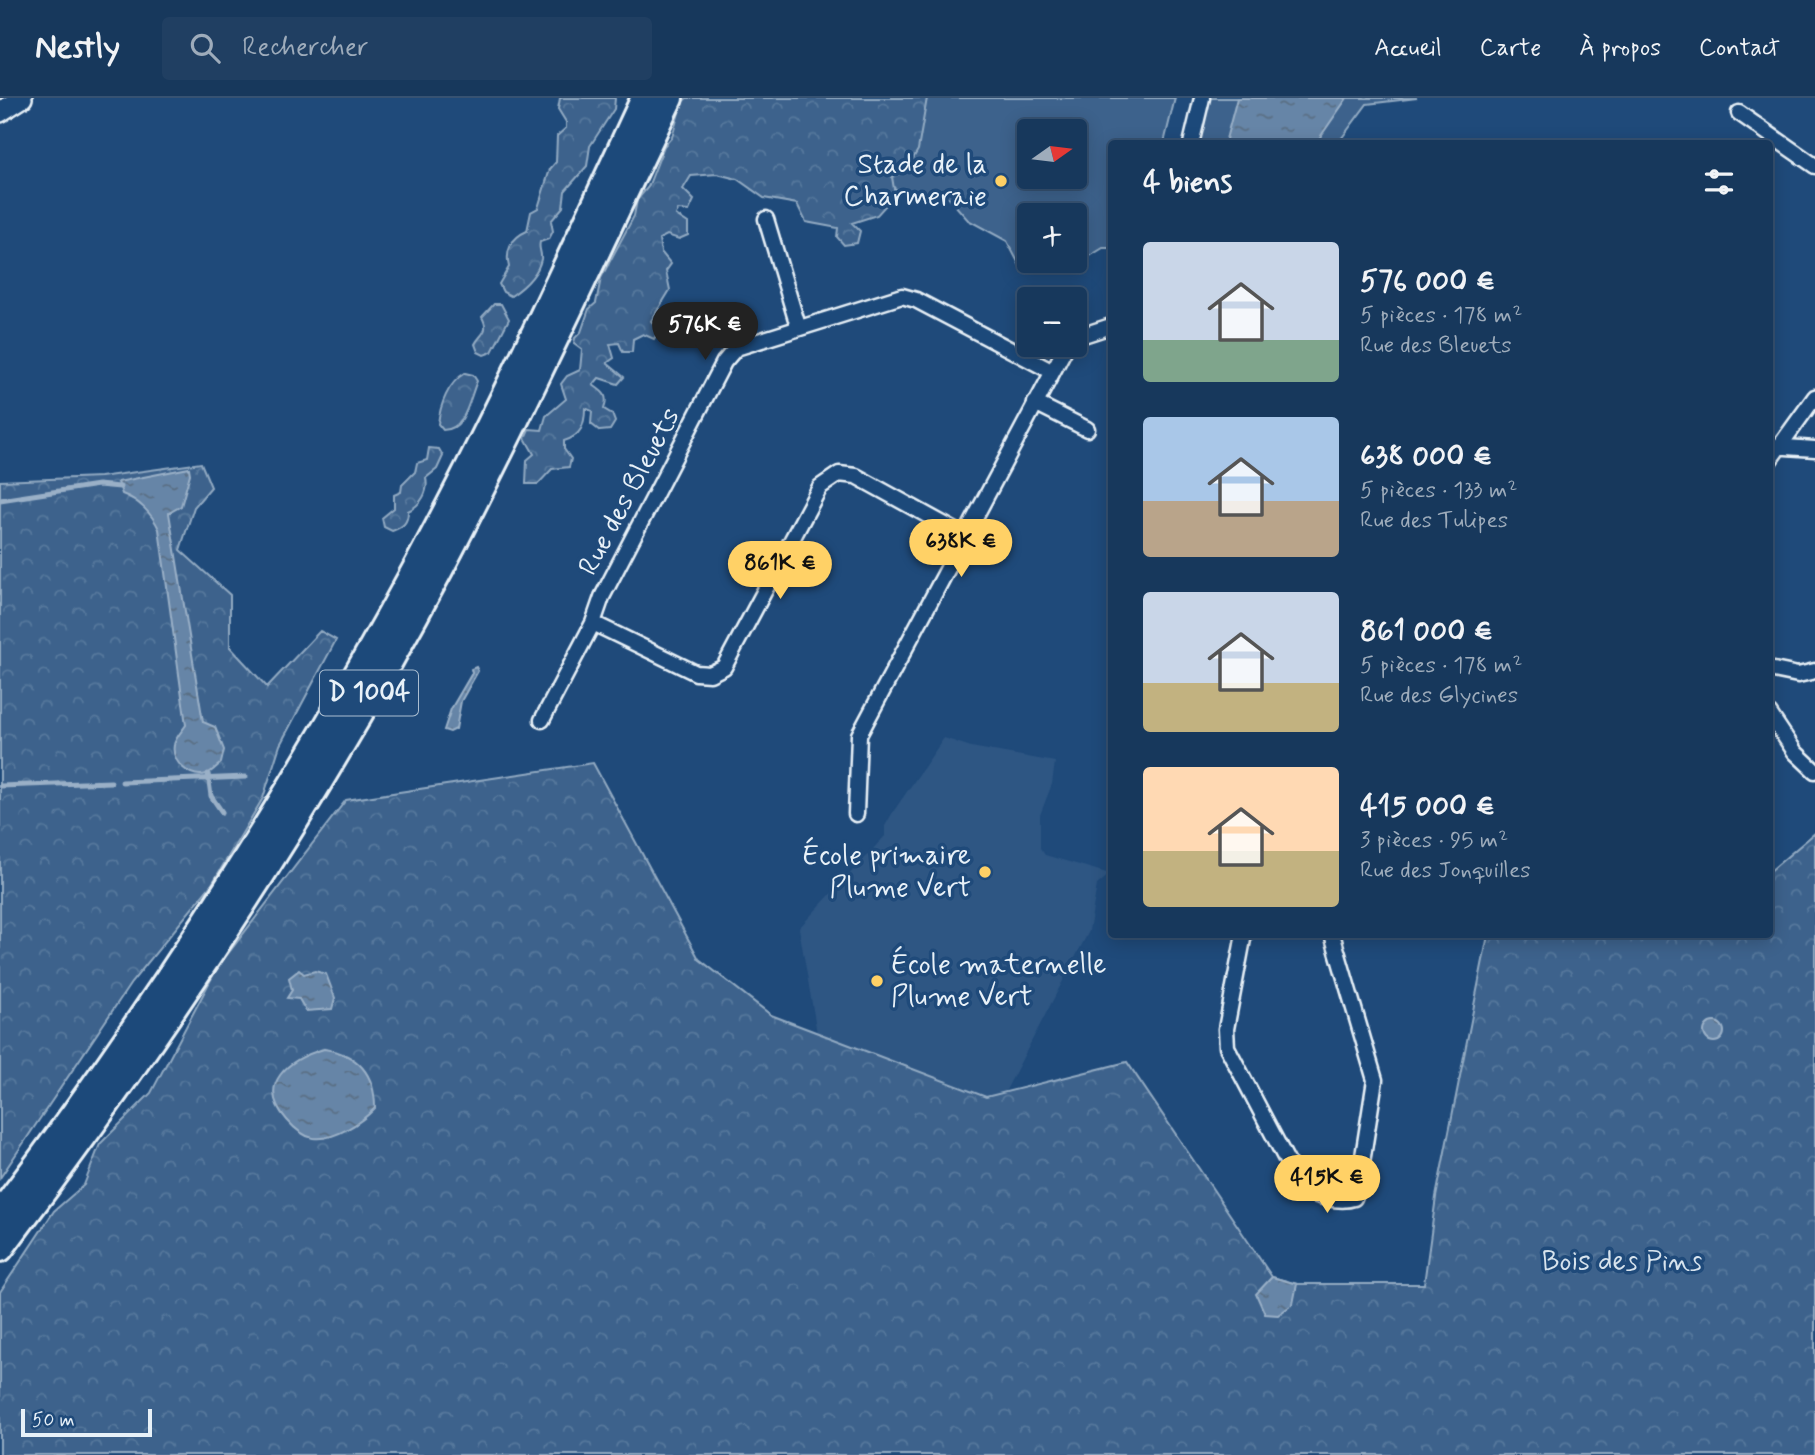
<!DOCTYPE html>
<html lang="fr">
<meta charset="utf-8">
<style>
body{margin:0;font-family:Mynerve,sans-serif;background:#203f62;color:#f1f3f6;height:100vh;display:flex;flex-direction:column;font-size:26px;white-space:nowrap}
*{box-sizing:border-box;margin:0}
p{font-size:23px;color:#9eacbb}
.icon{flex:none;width:38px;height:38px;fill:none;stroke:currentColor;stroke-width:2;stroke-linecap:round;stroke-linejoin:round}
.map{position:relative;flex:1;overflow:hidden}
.sheet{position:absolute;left:1108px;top:42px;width:665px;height:798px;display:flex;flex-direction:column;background:#17385c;border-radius:7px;box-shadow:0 4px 18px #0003,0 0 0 2px #365272}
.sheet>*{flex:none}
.needle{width:46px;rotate:76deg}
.tools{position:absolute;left:1017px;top:21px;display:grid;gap:14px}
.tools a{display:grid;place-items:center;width:70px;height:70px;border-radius:7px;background:#17385c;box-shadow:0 4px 18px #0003,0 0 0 2px #365272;font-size:35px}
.scale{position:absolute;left:21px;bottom:18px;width:131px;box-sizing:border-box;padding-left:7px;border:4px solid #e8f1f8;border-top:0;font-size:19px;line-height:24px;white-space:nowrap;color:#e8f1f8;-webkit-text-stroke:5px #1f4a7a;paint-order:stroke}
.price{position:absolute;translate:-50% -60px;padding:0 16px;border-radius:24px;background:#ffd166;color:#111;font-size:23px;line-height:46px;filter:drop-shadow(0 2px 4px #0008)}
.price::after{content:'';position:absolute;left:50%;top:42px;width:21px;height:16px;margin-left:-10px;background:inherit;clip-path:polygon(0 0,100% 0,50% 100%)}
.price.selected{background:#222;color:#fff}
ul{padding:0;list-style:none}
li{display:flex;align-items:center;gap:21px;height:175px;padding:0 35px}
li span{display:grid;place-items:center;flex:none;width:196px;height:140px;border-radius:7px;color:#555}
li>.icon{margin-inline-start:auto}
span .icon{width:84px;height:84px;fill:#fffc;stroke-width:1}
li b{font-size:30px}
h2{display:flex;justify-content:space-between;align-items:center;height:84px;padding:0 35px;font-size:30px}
header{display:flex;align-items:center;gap:42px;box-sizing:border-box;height:98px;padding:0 35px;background:#17385c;border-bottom:2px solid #365272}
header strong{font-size:33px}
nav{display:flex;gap:38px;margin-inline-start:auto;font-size:24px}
.search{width:490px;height:63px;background:#203f62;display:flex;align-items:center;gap:18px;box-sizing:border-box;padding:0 24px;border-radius:7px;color:#9eacbb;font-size:26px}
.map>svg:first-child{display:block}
.built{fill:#2e5683}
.green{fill:#3c628c;stroke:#92aac2;stroke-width:2;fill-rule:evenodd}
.forest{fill:url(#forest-crowns);stroke:#92aac2;stroke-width:2}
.water{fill:url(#water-ripples);stroke:#9ab0c7;stroke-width:2}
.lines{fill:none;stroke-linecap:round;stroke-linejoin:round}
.stream{stroke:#9ab0c7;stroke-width:5}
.street-casing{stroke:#e8f1f8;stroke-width:19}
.secondary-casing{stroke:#e8f1f8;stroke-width:24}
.highway-casing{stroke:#e8f1f8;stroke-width:32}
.street{stroke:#1f4a7a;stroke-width:14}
.secondary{stroke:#1f4a7a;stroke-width:19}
.highway{stroke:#1f4a7a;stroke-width:26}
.poi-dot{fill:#ffd166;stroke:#1f4a7a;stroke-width:2.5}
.labels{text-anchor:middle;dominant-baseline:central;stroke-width:7;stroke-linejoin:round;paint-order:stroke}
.shield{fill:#1f4a7a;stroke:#acbfd2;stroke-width:2}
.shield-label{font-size:26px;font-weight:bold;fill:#e8f1f8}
.poi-label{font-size:28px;fill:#e8f1f8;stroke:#1f4a7a;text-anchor:end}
.street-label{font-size:28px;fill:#e8f1f8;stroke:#1f4a7a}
.park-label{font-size:28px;fill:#d7e3ed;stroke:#1f4a7a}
</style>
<header>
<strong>Nestly</strong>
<div class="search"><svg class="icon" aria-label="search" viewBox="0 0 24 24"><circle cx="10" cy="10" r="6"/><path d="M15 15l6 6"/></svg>Rechercher</div>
<nav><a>Accueil</a><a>Carte</a><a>À propos</a><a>Contact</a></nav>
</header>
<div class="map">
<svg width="1815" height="1357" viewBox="0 0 1815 1357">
<defs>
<pattern id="forest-crowns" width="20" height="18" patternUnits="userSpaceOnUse" patternTransform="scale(1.75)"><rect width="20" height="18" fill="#3c628c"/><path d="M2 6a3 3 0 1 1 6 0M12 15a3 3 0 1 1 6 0" fill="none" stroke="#58799d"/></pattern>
<pattern id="water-ripples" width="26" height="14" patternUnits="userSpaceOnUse" patternTransform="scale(1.75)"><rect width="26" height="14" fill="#6685a7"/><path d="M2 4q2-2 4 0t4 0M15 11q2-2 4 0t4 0" fill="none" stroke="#596d82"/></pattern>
</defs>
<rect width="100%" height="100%" fill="#1f4a7a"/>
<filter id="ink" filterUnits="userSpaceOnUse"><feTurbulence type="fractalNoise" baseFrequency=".0143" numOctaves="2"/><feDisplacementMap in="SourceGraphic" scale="14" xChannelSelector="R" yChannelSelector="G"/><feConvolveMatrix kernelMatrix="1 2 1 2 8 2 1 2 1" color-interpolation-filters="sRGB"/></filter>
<g filter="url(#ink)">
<path class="built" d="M944,640L971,649L1055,664L1052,686L1040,717V750L1045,757L1110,776L1097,787L1089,833L1005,994L986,999L817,935L799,830L885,738V728L893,714Z"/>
<path class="green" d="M877,0H1175L1164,45L1111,46V150H1103L1080,164L1057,163L1037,174L1020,168L1007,143L968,122L948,99L916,101L890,88ZM1029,33H1074V79H1029ZM1029,117H1074V163H1029Z
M1202,0H1417L1367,6L1338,45L1191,46Z"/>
<path class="forest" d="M560,0H615L614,11L590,48L587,68L565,93L563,109L551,123L553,133L549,141L540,144C538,151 542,154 541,161C538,177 524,189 511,198L503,194L499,186L509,169C505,153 511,140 527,133L531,114L538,110L550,71L556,64L557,38L566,30V24L558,11Z
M687,0H927L918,52L907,71L892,79L895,97L877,117L852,125L860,133L857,145L844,147L837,139L838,130L806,124L797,106L764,100L737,81L717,76L691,78L683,91L694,102L689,113L678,112L676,117L688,125V137L679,141L667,137L659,141L661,154L671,166L666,173L670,192L651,223L659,233L654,241L643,236L633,241L632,254H623L619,245L610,246L614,260L607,265L624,279L618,286L599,280L593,287C603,294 609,297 604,311L612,316L615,324L610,332L600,333L591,326L592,313L585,310C585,327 581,338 564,343V351L571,361L569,369L552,371L538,386H526L527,362L534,356L525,340L529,331L542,332L546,318L566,301L561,286L567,278L580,272L582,251L574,245L575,240L581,234L589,211L596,205L601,180L634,118L637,102L648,89L664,48L672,39L682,4Z
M494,206H501L509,221L492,254L484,257L478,254L475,246C481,235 490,234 482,219Z
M465,275L473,277L477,283C469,301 466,332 443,332L438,326C440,307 448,285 465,275Z
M429,350L439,351L443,358L437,371L426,380C429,394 421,407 408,413C408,425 403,429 392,433L384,429L382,420L394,410V397L401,394L402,387L415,374L417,365L427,362Z
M201,365L211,389L194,409L180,452L230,497V549L267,589L320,533L336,542L280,647L263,700L212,786L131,885L0,1080V383L100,379Z
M593,665L699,861L771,917L986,999L1127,964L1272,1179L1297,1186H1424L1436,1099L1488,837L1769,836V774L1815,735V1357H0V1194L54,1113L84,1087L100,1046L151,995L217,870L346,702Z"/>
<path class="water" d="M1237,0H1347L1316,45H1225Z
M189,370L190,376L181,408L169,415L203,624L215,629L224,652L221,665C217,668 212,674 207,676C190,681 171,664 174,647C175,640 182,633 186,627L159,431C152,416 139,402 122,396L118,384Z
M476,569L478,573L461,603L456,631L450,634L444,632L451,611L472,575L471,571Z
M299,872L304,876L315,873L326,876L335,900L332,911L306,913L299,901L287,900L292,892L289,880Z
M1704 934a10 10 0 1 1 20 0a10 10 0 1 1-20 0Z
M324,951C358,956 375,975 375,1010C362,1024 334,1043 313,1040C303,1038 293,1029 287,1022C255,986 289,961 324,951Z
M1272,1179L1297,1186L1293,1206L1278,1217L1265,1216L1256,1196Z"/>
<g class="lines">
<path class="stream" d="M0,402L98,387L120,389
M208,676L211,698L222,714
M122,684L246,679
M0,688L111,684"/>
<g class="street-casing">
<path id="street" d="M1739,15L1815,68
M1191,46L1202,0
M766,121L798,228
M1074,240L1111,228
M1035,305L1087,331
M1771,348L1815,351
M1769,363L1815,299
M593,525L696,575L710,576L724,569L820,389L839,376L856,378L965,438
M1769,571L1798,577L1815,573
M1769,615L1795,654L1815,673
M542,622L593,525L602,499L724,264L736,250L902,198L916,202L1051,273
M856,716L859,637L1067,247
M1244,836L1226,931L1227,949L1300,1088C1311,1098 1340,1105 1354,1100L1358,1090L1375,982L1332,836"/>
</g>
<g class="secondary-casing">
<path id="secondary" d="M0,14L22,0"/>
</g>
<g class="highway-casing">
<path id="highway" d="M0,1117C157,910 298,690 421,462C502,311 573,155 645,0
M0,1150C163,935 314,708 440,470C521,315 594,157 669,0"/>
</g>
<use href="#street" class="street"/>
<use href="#secondary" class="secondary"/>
<use href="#highway" class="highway"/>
</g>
</g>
<g class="poi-dot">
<circle cx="1001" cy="83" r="7"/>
<circle cx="985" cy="774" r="7"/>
<circle cx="877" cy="883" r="7"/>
</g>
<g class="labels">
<rect class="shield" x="320" y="572.5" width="98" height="45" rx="5"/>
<g class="shield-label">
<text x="369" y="595">D 1004</text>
</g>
<g class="poi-label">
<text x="987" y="67">Stade de la<tspan x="987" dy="32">Charmeraie</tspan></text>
<text x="971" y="758">École primaire<tspan x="971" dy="32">Plume Vert</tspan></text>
<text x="891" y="867" text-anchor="start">École maternelle<tspan x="891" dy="32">Plume Vert</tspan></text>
</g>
<g class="street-label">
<text transform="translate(630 394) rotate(-62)">Rue des Bleuets</text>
</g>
<g class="park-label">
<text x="1622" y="1164">Bois des Pins</text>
</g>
</g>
</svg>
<div class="tools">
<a><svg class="needle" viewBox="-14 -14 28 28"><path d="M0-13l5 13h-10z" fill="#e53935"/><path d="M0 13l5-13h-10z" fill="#9eacbb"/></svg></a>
<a>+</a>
<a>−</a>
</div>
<div class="scale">50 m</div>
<b class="price selected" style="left:705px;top:264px">576K €</b>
<b class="price" style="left:961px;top:481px">638K €</b>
<b class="price" style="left:780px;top:503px">861K €</b>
<b class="price" style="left:1327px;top:1117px">415K €</b>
<section class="sheet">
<h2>4 biens<svg class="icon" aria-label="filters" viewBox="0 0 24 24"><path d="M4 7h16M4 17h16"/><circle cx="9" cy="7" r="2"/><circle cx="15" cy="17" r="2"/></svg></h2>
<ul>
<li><span style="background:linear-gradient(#c9d6e8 70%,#7fa58c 0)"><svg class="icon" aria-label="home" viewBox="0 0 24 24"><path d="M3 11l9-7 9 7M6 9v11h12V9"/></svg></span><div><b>576 000 €</b><p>5 pièces · 178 m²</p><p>Rue des Bleuets</p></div></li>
<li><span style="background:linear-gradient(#a9c7e8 60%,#b9a48a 0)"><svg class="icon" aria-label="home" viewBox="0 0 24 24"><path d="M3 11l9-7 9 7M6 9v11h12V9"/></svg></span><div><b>638 000 €</b><p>5 pièces · 133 m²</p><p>Rue des Tulipes</p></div></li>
<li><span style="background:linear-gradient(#c9d6e8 65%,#c2b280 0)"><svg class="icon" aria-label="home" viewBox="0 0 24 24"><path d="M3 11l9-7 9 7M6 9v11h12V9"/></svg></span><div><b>861 000 €</b><p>5 pièces · 178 m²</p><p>Rue des Glycines</p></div></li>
<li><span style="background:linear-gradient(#ffd9b3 60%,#c2b280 0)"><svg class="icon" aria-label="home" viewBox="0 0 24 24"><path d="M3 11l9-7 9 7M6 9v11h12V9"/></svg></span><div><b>415 000 €</b><p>3 pièces · 95 m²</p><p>Rue des Jonquilles</p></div></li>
</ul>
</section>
</div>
